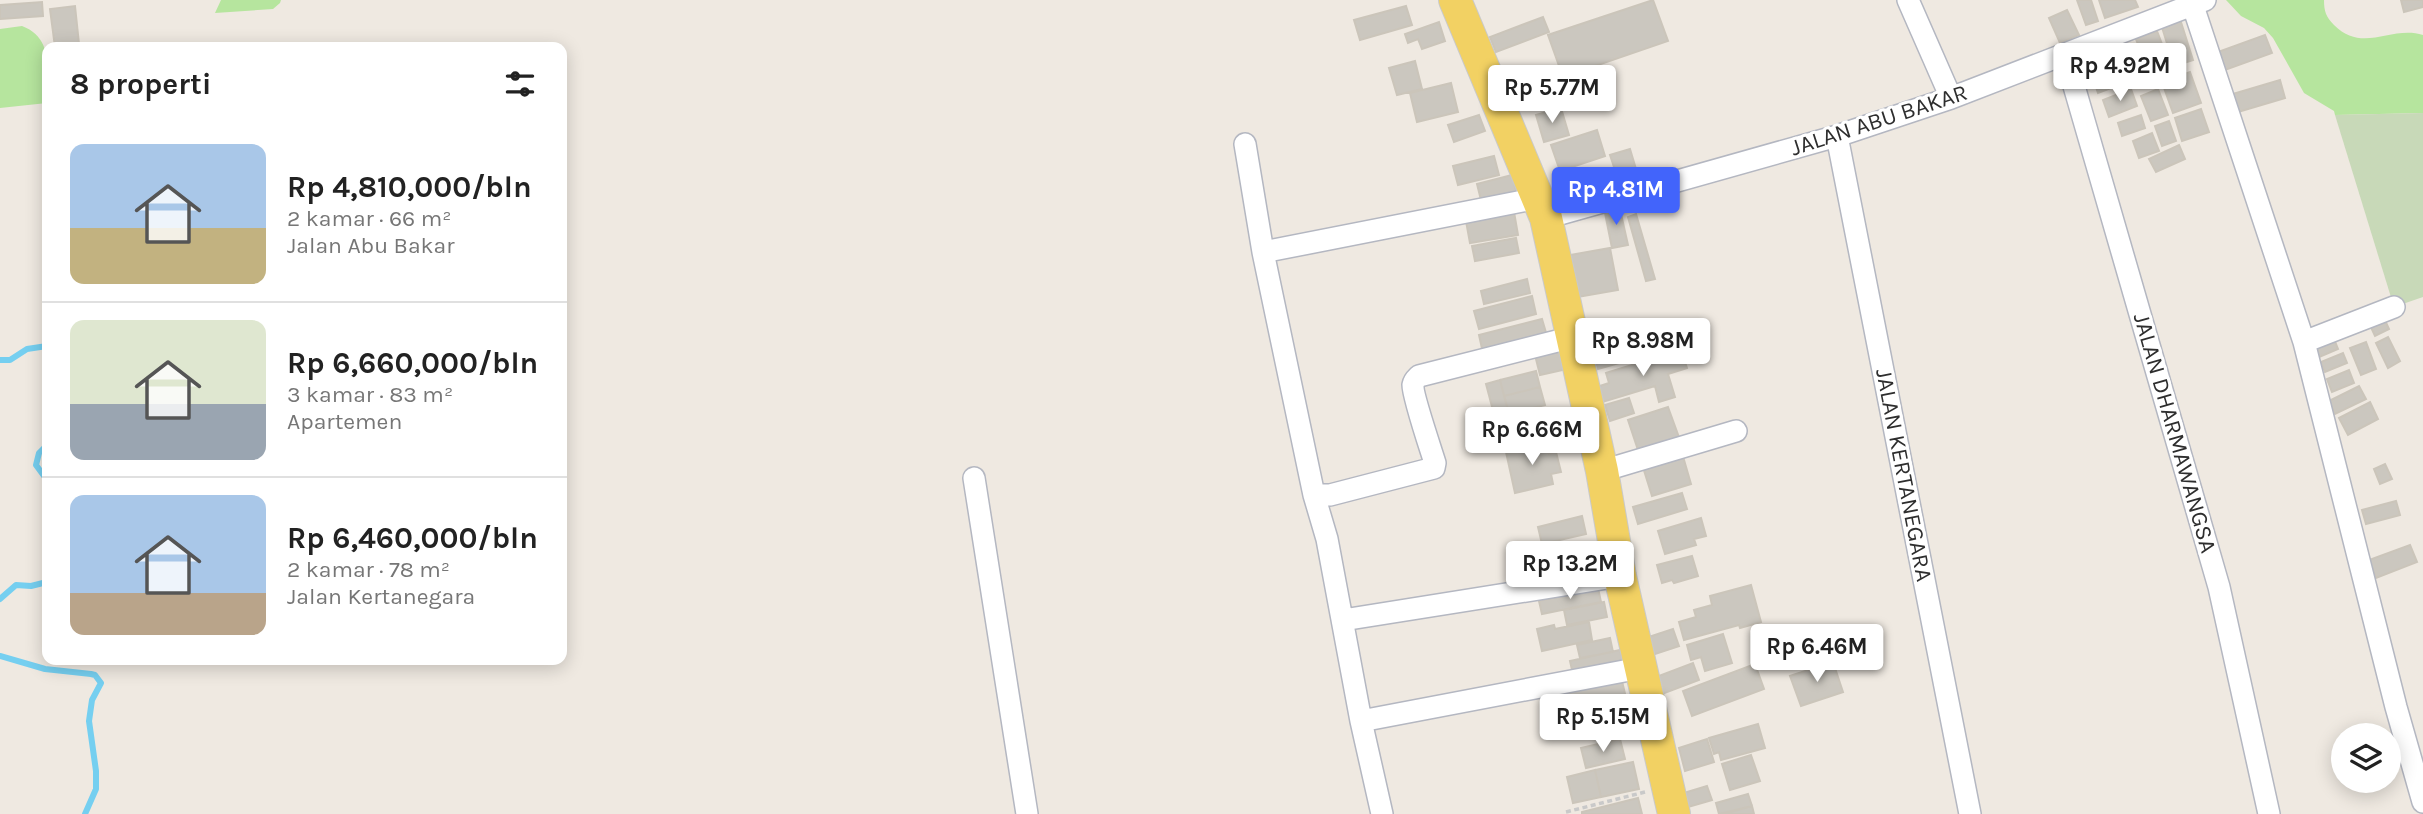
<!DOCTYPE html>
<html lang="id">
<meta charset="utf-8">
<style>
body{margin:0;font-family:Karla,sans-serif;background:#f2f2f2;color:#222;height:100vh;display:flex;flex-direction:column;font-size:26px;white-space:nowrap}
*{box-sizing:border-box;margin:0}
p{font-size:23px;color:#767676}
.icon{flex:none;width:38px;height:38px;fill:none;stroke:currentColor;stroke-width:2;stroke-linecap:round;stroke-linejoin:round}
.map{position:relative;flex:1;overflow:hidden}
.side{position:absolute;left:42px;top:42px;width:525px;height:623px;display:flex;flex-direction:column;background:#fff;border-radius:14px;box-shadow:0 4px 18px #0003}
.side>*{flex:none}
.tools{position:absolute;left:2331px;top:723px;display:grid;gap:14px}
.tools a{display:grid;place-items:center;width:70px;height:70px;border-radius:50%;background:#fff;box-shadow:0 4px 18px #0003;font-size:35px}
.price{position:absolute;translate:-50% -60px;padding:0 16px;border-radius:7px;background:#fff;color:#222;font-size:23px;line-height:46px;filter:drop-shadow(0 2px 4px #0008)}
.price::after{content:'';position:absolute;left:50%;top:42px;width:21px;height:16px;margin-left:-10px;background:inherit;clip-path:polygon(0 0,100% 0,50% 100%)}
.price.active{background:#4264fb;color:#fff}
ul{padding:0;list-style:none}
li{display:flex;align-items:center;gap:21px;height:175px;padding:0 28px}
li+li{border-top:2px solid #e0e0e0}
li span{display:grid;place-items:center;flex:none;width:196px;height:140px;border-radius:14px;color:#555}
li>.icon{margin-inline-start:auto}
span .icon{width:84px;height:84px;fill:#fffc;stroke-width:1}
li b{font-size:30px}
h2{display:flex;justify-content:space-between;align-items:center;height:84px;padding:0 28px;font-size:30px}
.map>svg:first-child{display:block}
.green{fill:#b6e59e}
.cemetery{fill:#c8d9b8}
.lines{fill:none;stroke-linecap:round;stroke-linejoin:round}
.stream{stroke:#75cff0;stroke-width:6}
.building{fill:#cbc7bf;stroke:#cbc5ba;stroke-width:2}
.minor-casing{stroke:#b4b7c1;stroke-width:24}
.primary-casing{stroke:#c9c9c9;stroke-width:34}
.path{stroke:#c9c9c9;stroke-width:3.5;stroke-dasharray:5 3.5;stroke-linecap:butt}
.minor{stroke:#fff;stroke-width:21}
.primary{stroke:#f2d163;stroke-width:32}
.labels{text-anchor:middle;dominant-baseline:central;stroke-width:6;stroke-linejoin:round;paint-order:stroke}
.street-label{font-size:23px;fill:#2e2e2e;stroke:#fff}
</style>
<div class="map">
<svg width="2423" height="814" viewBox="0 0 2423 814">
<rect width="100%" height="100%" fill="#efe9e1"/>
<path class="green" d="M221,0H281L280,3L273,9L215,13Z
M2226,0H2324C2324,11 2326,17 2334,25C2363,54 2391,25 2423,35V113L2335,115L2334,111L2304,93L2273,38L2264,28L2241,16Z
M22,26C55,38 47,74 47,103L0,108V29Z"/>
<path class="cemetery" d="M2423,113V297L2394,307L2335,115Z"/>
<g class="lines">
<path class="stream" d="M0,360H10L27,349L47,346
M47,445L39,453L36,465L47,480
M0,599L16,585L31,586L47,582
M0,656L45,669L91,674L95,675L101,683L92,700L89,721L96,771V789L85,814"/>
</g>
<path class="building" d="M1653,0L1668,41L1563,77L1548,35Z
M2077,0H2091L2098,21L2086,25Z
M2099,0H2135L2138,7L2105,18Z
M2401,0H2423V7L2404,12Z
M42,2L43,16L0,19V5Z
M75,6L79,44L55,47L50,9Z
M1406,6L1412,25L1360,40L1354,20Z
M2067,10L2079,35L2060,43L2049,18Z
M1543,17L1549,32L1496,52L1490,37Z
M2180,19L2193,60L2174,66L2161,24Z
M1439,22L1445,41L1422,49L1418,39L1408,43L1405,34Z
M2157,31L2170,65L2149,74L2136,39Z
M2265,35L2272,53L2222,71L2215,53Z
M2109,45L2122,84L2098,93L2085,54Z
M1415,61L1422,89L1397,95L1389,68Z
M2190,72L2201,103L2173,113L2162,82Z
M2280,80L2285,98L2238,112L2233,94Z
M1451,83L1458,112L1417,122L1410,93Z
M1548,83L1553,100L1530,108L1525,90Z
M2131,89L2137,106L2109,117L2103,100Z
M2158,89L2168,115L2151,121L2141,96Z
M1561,108L1569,135L1544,142L1536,115Z
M2201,109L2209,132L2182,141L2175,118Z
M1479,115L1485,131L1454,142L1448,125Z
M2141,115L2145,128L2122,136L2118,123Z
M2169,121L2176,141L2162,146L2155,126Z
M1597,130L1605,156L1560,171L1551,145Z
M2152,133L2159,151L2139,158L2133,141Z
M2179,145L2185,159L2156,172L2149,159Z
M1630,149L1639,179L1620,185L1610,155Z
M1494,156L1499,175L1458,185L1453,166Z
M1512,175L1517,195L1482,204L1477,184Z
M1619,205L1628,245L1612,248L1604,208Z
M1514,212L1518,235L1470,243L1466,221Z
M1636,214L1655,279L1646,281L1628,217Z
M1516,238L1519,253L1475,261L1472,246Z
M1610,248L1618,290L1577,297L1570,255Z
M1527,279L1530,293L1484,304L1481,291Z
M1532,296L1536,314L1479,329L1474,311Z
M2383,316L2389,329L2375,336L2369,323Z
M1542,319L1547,336L1483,353L1479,335Z
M1608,323L1619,363L1598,369L1588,329Z
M2388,337L2400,361L2388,368L2376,343Z
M2334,339L2338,349L2317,358L2313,348Z
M2366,342L2376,369L2361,375L2350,348Z
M1561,344L1567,369L1540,375L1534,351Z
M1681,350L1687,368L1668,374L1675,397L1659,402L1655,386L1599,403L1594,388L1609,383L1606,373Z
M2343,353L2347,363L2325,372L2321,362Z
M2349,370L2354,383L2332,392L2327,379Z
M1536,371L1540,387L1504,396L1500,380Z
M1500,380L1509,414L1495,418L1486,384Z
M2359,386L2366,399L2335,414L2329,401Z
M1540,387L1545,405L1509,414L1504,396Z
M1629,398L1634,413L1610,421L1605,405Z
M2370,402L2378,419L2348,435L2339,418Z
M1668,407L1680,440L1639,453L1628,420Z
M1552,409L1557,432L1501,444L1496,421Z
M1546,443L1549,454L1556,452L1561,472L1551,474L1553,484L1515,493L1506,452Z
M1682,453L1691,484L1652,496L1642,464Z
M2385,464L2392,479L2380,484L2374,469Z
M1682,493L1687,509L1638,524L1633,507Z
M2396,501L2400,515L2366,524L2362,510Z
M1582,516L1586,534L1542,544L1538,527Z
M1701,518L1706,536L1694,539L1696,545L1665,554L1658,531Z
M1593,545L1598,567L1548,578L1542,551L1562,546L1563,552Z
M2410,545L2417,562L2376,578L2369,560Z
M1692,556L1698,576L1674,583L1672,580L1662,583L1657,565Z
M1751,585L1761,622L1740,628L1739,625L1684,640L1679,622L1696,617L1694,610L1712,605L1710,596Z
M1598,588L1601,602L1542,614L1539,601Z
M1604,602L1607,617L1567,625L1564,610Z
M1589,622L1592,640L1542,651L1537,629L1554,625L1555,629Z
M1673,629L1679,646L1652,655L1646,638Z
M1723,634L1732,663L1705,671L1701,657L1691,660L1687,645Z
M1610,638L1613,652L1580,658L1577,645Z
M1620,650L1623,664L1573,674L1570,661Z
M1833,662L1843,692L1801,706L1790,676Z
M1693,663L1699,680L1662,694L1656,677Z
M1755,664L1764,689L1692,716L1683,691Z
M1621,677L1627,702L1556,718L1550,693Z
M1758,724L1765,748L1721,760L1719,752L1714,754L1709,738Z
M1620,739L1625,759L1586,768L1581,748Z
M1707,739L1714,762L1685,771L1679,748Z
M1751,755L1760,781L1730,790L1722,764Z
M1633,762L1639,789L1601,797L1595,770Z
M1595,770L1601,797L1573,803L1567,777Z
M1707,786L1712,800L1688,807L1684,793Z
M1748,794L1752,806L1719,814L1716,803Z
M1638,798L1642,814H1582V812Z
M1752,806L1754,814H1724Z"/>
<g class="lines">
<g class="minor-casing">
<path id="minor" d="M1908,0L1951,98
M2191,0L2304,342L2396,707L2423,802
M2065,55L2219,587L2269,814
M1837,136L1970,814
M1245,144L1263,252L1314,495L1327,539L1361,721L1382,814
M1546,218L1837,136L1951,98L2205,0
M1263,252L1538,198
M2304,342L2394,307
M1602,471L1736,431
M974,478L1027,814
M1314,495H1330L1434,468L1435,463C1431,450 1412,394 1413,385C1414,380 1416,379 1419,376L1573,337
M1343,620L1620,576
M1361,721L1640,668"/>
</g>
<g class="primary-casing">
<path id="primary" d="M1455,0L1546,218L1602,471L1620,576L1674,814"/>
</g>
<path class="path" d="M1566,812L1645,792"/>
<use href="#minor" class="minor"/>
<use href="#primary" class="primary"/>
</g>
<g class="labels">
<g class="street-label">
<text transform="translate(1879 120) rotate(-18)">JALAN ABU BAKAR</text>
<text transform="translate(2175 433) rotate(74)">JALAN DHARMAWANGSA</text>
<text transform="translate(1904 475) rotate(79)">JALAN KERTANEGARA</text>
</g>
</g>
</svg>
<div class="tools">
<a><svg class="icon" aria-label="layers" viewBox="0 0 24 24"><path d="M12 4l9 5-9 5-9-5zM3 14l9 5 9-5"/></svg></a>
</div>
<b class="price" style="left:2120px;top:103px">Rp 4.92M</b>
<b class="price" style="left:1552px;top:125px">Rp 5.77M</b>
<b class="price active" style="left:1616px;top:227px">Rp 4.81M</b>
<b class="price" style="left:1643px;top:378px">Rp 8.98M</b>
<b class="price" style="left:1532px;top:467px">Rp 6.66M</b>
<b class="price" style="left:1570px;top:601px">Rp 13.2M</b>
<b class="price" style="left:1817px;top:684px">Rp 6.46M</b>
<b class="price" style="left:1603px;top:754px">Rp 5.15M</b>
<section class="side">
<h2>8 properti<svg class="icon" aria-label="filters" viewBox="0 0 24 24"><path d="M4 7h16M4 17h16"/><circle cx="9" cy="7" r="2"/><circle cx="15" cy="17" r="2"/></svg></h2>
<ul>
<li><span style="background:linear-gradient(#a9c7e8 60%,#c2b280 0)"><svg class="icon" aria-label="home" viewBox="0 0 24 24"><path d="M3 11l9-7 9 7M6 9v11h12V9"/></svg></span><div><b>Rp 4,810,000/bln</b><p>2 kamar · 66 m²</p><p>Jalan Abu Bakar</p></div></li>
<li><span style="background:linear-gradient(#dfe7d0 60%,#9aa5b1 0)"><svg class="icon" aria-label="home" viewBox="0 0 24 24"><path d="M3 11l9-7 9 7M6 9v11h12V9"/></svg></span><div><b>Rp 6,660,000/bln</b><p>3 kamar · 83 m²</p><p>Apartemen</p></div></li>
<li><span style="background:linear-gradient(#a9c7e8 70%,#b9a48a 0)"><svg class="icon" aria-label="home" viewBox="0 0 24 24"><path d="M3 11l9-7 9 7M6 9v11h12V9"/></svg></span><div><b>Rp 6,460,000/bln</b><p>2 kamar · 78 m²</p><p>Jalan Kertanegara</p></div></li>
</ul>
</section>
</div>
